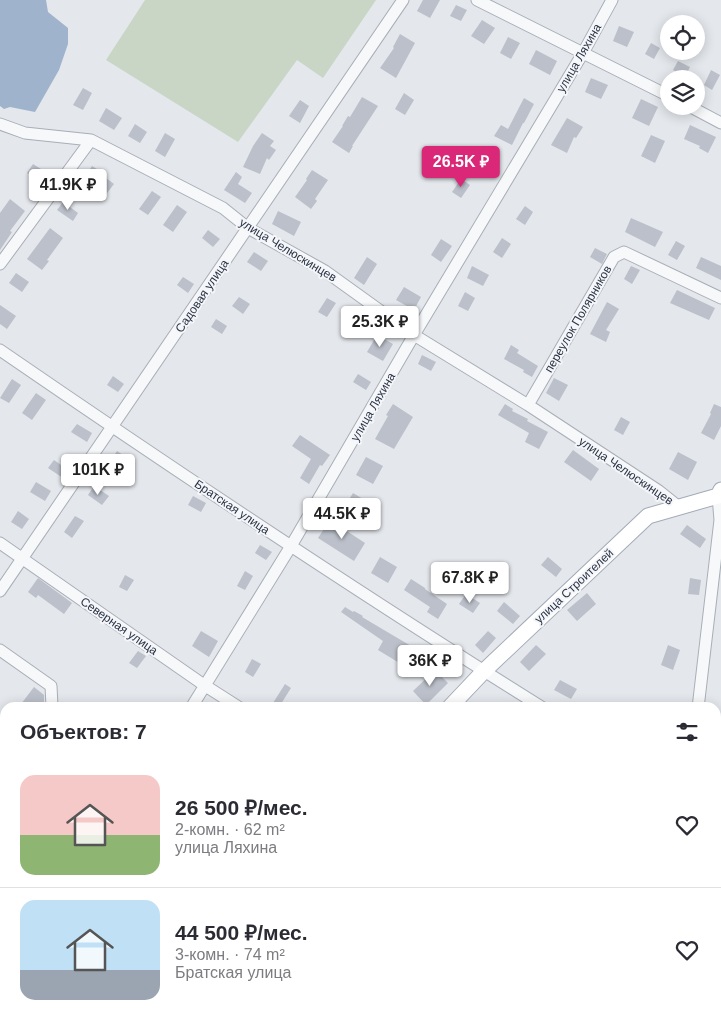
<!DOCTYPE html>
<html lang="ru">
<meta charset="utf-8">
<style>
body{margin:0;font-family:Helvetica,sans-serif;background:#f7f7f7;color:#2b2b33;height:100vh;display:flex;flex-direction:column;font-size:19px;white-space:nowrap}
*{box-sizing:border-box;margin:0}
p{font-size:16px;color:#7c7c81}
.icon{flex:none;width:28px;height:28px;fill:none;stroke:currentColor;stroke-width:2;stroke-linecap:round;stroke-linejoin:round}
.map{position:relative;flex:1;overflow:hidden}
.drawer{position:absolute;left:0px;top:702px;width:721px;height:321px;display:flex;flex-direction:column;background:#fff;border-radius:15px 15px 0 0;box-shadow:0 2px 12px #0003}
.drawer>*{flex:none}
.fabs{position:absolute;left:660px;top:15px;display:grid;gap:10px}
.fabs a{display:grid;place-items:center;width:45px;height:45px;border-radius:50%;background:#fff;box-shadow:0 2px 12px #0003;font-size:25px}
.price{position:absolute;translate:-50% -42px;padding:0 11px;border-radius:5px;background:#fff;color:#222;font-size:16px;line-height:32px;filter:drop-shadow(0 1px 2px #0008)}
.price::after{content:'';position:absolute;left:50%;top:30px;width:15px;height:11px;margin-left:-8px;background:inherit;clip-path:polygon(0 0,100% 0,50% 100%)}
.price.selected{background:#db2777;color:#fff}
ul{padding:0;list-style:none}
li{display:flex;align-items:center;gap:15px;height:125px;padding:0 20px}
li+li{border-top:1px solid #e1e1e2}
li span{display:grid;place-items:center;flex:none;width:140px;height:100px;border-radius:15px;color:#555}
li>.icon{margin-inline-start:auto}
span .icon{width:60px;height:60px;fill:#fffc;stroke-width:1}
li b{font-size:21px}
h2{display:flex;justify-content:space-between;align-items:center;height:60px;padding:0 20px;font-size:21px}
.map>svg:first-child{display:block}
.green{fill:#c9d6c5}
.water{fill:#9fb4cc}
.building{fill:#bbc0ca}
.lines{fill:none;stroke-linecap:round;stroke-linejoin:round}
.minor-casing{stroke:#a9aeb7;stroke-width:13}
.major-casing{stroke:#a3abb8;stroke-width:17}
.minor{stroke:#f7f8fa;stroke-width:11}
.major{stroke:#fff;stroke-width:15}
.labels{text-anchor:middle;dominant-baseline:central;stroke-width:4;stroke-linejoin:round;paint-order:stroke}
.street-label{font-size:12px;fill:#2b3445;stroke:#f4f6f9}
</style>
<div class="map">
<svg width="721" height="1023" viewBox="0 0 721 1023">
<rect width="100%" height="100%" fill="#e4e7ec"/>
<path class="green" d="M145,0H376L323,78L297,60L238,142L106,60Z
M75,1019H140L136,1023H78Z"/>
<path class="water" d="M0,0H46L48,12L68,28V44L59,70L35,112L10,107L4,109L0,106Z"/>
<path class="building" d="M423,0H440L430,18L417,11Z
M456,5L467,10L461,21L450,16Z
M482,20L495,28L484,44L471,36Z
M619,26L634,32L627,47L613,41Z
M400,34L415,43L396,78L380,68L394,48L393,47Z
M508,37L520,43L511,59L500,53Z
M651,43L660,48L654,59L645,54Z
M536,50L557,61L550,75L529,64Z
M678,61L690,67L685,77L673,70Z
M711,70L720,75L712,90L704,85Z
M591,78L608,85L601,99L585,92Z
M83,88L92,93L83,110L73,105Z
M404,93L414,100L405,115L395,109Z
M362,97L378,106L352,146H353L349,153L332,142L343,126H342L348,116L350,117Z
M524,98L534,104L524,123H523L512,145L494,136L501,125L508,129Z
M641,99L658,107L649,126L632,118Z
M300,100L309,106L300,123L289,116Z
M106,108L122,118L114,130L99,121Z
M567,118L583,127L576,138L574,137L567,153L551,145Z
M135,124L147,132L140,143L128,136Z
M690,125L716,137L708,153L699,148L700,146L684,139Z
M165,133L175,139L165,157L155,151Z
M262,133L274,141L270,146L276,150L269,160L267,158L260,174L243,167L253,146Z
M651,135L665,141L655,163L641,156Z
M484,153L500,161L493,172L478,163Z
M33,164L49,174L43,183L27,173Z
M92,166L105,174L100,182L87,174Z
M312,170L328,180L315,199L317,201L311,209L295,197L307,180L306,179Z
M236,172L242,177L238,184L252,193L245,203L224,190Z
M106,178L114,184L104,197L97,192Z
M461,179L470,185L461,198L452,192Z
M152,191L161,197L148,215L139,209Z
M10,199L25,211L10,231L12,232L0,250V213Z
M63,202L78,213L73,221L57,210Z
M177,205L187,212L173,232L163,225Z
M525,206L533,212L525,225L516,219Z
M278,211L301,222L294,236L272,224Z
M631,218L663,232L655,247L625,232Z
M50,228L63,238L47,260L49,261L42,270L27,259Z
M208,230L220,239L213,247L202,238Z
M502,238L511,244L502,258L493,252Z
M441,239L452,246L441,262L431,255Z
M676,241L685,246L677,260L668,255Z
M595,248L607,254L602,264L590,257Z
M254,252L268,261L261,271L247,262Z
M367,257L377,264L364,285L354,278Z
M701,257L721,266V280L696,268Z
M472,266L489,275L483,286L467,278Z
M631,266L640,270L632,284L624,279Z
M16,273L29,282L22,292L9,283Z
M183,277L194,284L188,293L177,285Z
M404,287L421,297L414,310L396,300Z
M677,290L715,308L709,320L670,303Z
M465,292L475,298L468,311L458,306Z
M239,297L250,304L243,314L232,306Z
M327,298L336,303L327,317L318,312Z
M607,302L619,309L606,330L610,332L606,342L590,334Z
M0,305L16,316L7,329L0,324Z
M349,312L359,318L352,329L341,322Z
M216,319L227,326L222,334L211,327Z
M377,335L393,344L383,361L367,352Z
M511,345L519,350L517,353L538,366L532,377L523,372L524,370L504,359Z
M422,355L436,362L431,371L418,364Z
M358,374L371,382L366,390L353,382Z
M113,376L124,384L118,392L107,385Z
M554,378L568,385L559,401L546,393Z
M12,379L21,385L9,403L0,398Z
M36,393L46,400L32,420L22,413Z
M393,404L413,417L394,449L375,439L388,416L386,415Z
M505,404L513,409L512,411L528,419L527,421L548,432L539,449L525,442L529,433L498,415Z
M714,404L721,407V426L714,440L701,433L711,414L710,413Z
M621,417L630,422L623,435L614,430Z
M77,424L92,433L87,442L71,432Z
M300,435L330,455L322,466L320,465L309,484L300,478L311,459L292,446Z
M573,450L599,469L591,481L564,462Z
M117,451L132,461L126,470L111,460Z
M678,452L697,462L688,480L669,469Z
M366,457L383,466L373,484L356,475Z
M54,460L68,470L63,478L48,468Z
M36,482L51,491L45,501L30,492Z
M94,486L109,496L102,505L88,495Z
M353,493L363,499L355,512L345,506Z
M193,496L206,503L201,512L188,505Z
M18,511L29,519L22,529L11,522Z
M75,516L84,521L72,538L64,532Z
M330,520L365,543L354,561L318,538Z
M687,525L706,539L700,548L680,534Z
M260,545L272,552L266,560L255,553Z
M380,557L397,567L388,583L371,573Z
M548,557L562,569L556,577L541,565Z
M245,571L253,576L245,590L237,586Z
M125,575L134,580L127,591L119,587Z
M38,578L72,603L64,614L38,595L36,598L28,592Z
M690,578L701,580L699,595L688,594Z
M411,579L425,588V589L447,604L438,619L427,612L430,607L404,590Z
M587,593L596,604L577,621L567,610Z
M466,594L480,603L473,613L459,604Z
M504,602L520,616L513,624L497,611Z
M345,607L353,612L354,611L363,616L362,617L411,646L401,664L378,650L383,641L341,612Z
M201,631L218,641L209,657L192,646Z
M488,631L496,638L483,653L475,645Z
M536,645L546,654L529,671L520,662Z
M668,645L680,650L673,670L661,665Z
M138,651L146,656L137,668L129,663Z
M252,659L261,664L253,677L245,672Z
M435,670L448,683L426,705L413,691Z
M560,680L577,689L571,699L554,690Z
M285,684L291,688L279,707L273,703Z
M34,687L44,695V703L41,708H18Z"/>
<g class="lines">
<g class="minor-casing">
<path id="minor" d="M477,0L669,96
M689,106L721,123
M0,124L25,133L91,140L223,208L248,228L325,271L414,335L528,405L659,491L679,507
M0,264L91,140
M0,350C179,473 359,593 543,708
M528,405L614,257L624,252L721,298
M0,543L204,685L240,708
M0,591L403,0
M0,650L51,686L52,706L51,708
M191,708L291,546L414,335L583,53L612,0
M698,708L720,520L718,496
M0,782L5,775
M716,797L721,799
M0,840L5,841
M0,864L5,865
M716,1009L721,1010
M308,1019L313,1023
M367,1019L371,1023
M413,1019L417,1023
M469,1019L473,1023
M520,1019L524,1023
M565,1019L569,1023
M325,1023L328,1019
M454,1023L458,1019
M659,1023V1019"/>
</g>
<g class="major-casing">
<path id="major" d="M449,708L484,671L648,516L718,496L721,490
M148,1023L153,1019"/>
</g>
<use href="#minor" class="minor"/>
<use href="#major" class="major"/>
</g>
<g class="labels">
<g class="street-label">
<text transform="translate(579 58) rotate(-60)">улица Ляхина</text>
<text transform="translate(288 250) rotate(31)">улица Челюскинцев</text>
<text transform="translate(202 296) rotate(-56)">Садовая улица</text>
<text transform="translate(578 319) rotate(-60)">переулок Полярников</text>
<text transform="translate(373 407) rotate(-60)">улица Ляхина</text>
<text transform="translate(626 471) rotate(34)">улица Челюскинцев</text>
<text transform="translate(232 507) rotate(34)">Братская улица</text>
<text transform="translate(574 586) rotate(-43)">улица Строителей</text>
<text transform="translate(119 626) rotate(35)">Северная улица</text>
</g>
</g>
</svg>
<div class="fabs">
<a><svg class="icon" aria-label="locate" viewBox="0 0 24 24"><circle cx="12" cy="12" r="6"/><path d="M12 2v4M12 18v4M2 12h4M18 12h4"/></svg></a>
<a><svg class="icon" aria-label="layers" viewBox="0 0 24 24"><path d="M12 4l9 5-9 5-9-5zM3 14l9 5 9-5"/></svg></a>
</div>
<b class="price selected" style="left:461px;top:188px">26.5K ₽</b>
<b class="price" style="left:68px;top:211px">41.9K ₽</b>
<b class="price" style="left:380px;top:348px">25.3K ₽</b>
<b class="price" style="left:98px;top:496px">101K ₽</b>
<b class="price" style="left:342px;top:540px">44.5K ₽</b>
<b class="price" style="left:470px;top:604px">67.8K ₽</b>
<b class="price" style="left:430px;top:687px">36K ₽</b>
<section class="drawer">
<h2>Объектов: 7<svg class="icon" aria-label="filters" viewBox="0 0 24 24"><path d="M4 7h16M4 17h16"/><circle cx="9" cy="7" r="2"/><circle cx="15" cy="17" r="2"/></svg></h2>
<ul>
<li><span style="background:linear-gradient(#f6c9c9 60%,#8fb573 0)"><svg class="icon" aria-label="home" viewBox="0 0 24 24"><path d="M3 11l9-7 9 7M6 9v11h12V9"/></svg></span><div><b>26 500 ₽/мес.</b><p>2-комн. · 62 m²</p><p>улица Ляхина</p></div><svg class="icon" aria-label="heart" viewBox="0 0 24 24"><path d="M12 20l-8-8c-3-5 5-10 8-4 3-6 11-1 8 4z"/></svg></li>
<li><span style="background:linear-gradient(#bfe0f5 70%,#9aa5b1 0)"><svg class="icon" aria-label="home" viewBox="0 0 24 24"><path d="M3 11l9-7 9 7M6 9v11h12V9"/></svg></span><div><b>44 500 ₽/мес.</b><p>3-комн. · 74 m²</p><p>Братская улица</p></div><svg class="icon" aria-label="heart" viewBox="0 0 24 24"><path d="M12 20l-8-8c-3-5 5-10 8-4 3-6 11-1 8 4z"/></svg></li>
</ul>
</section>
</div>
